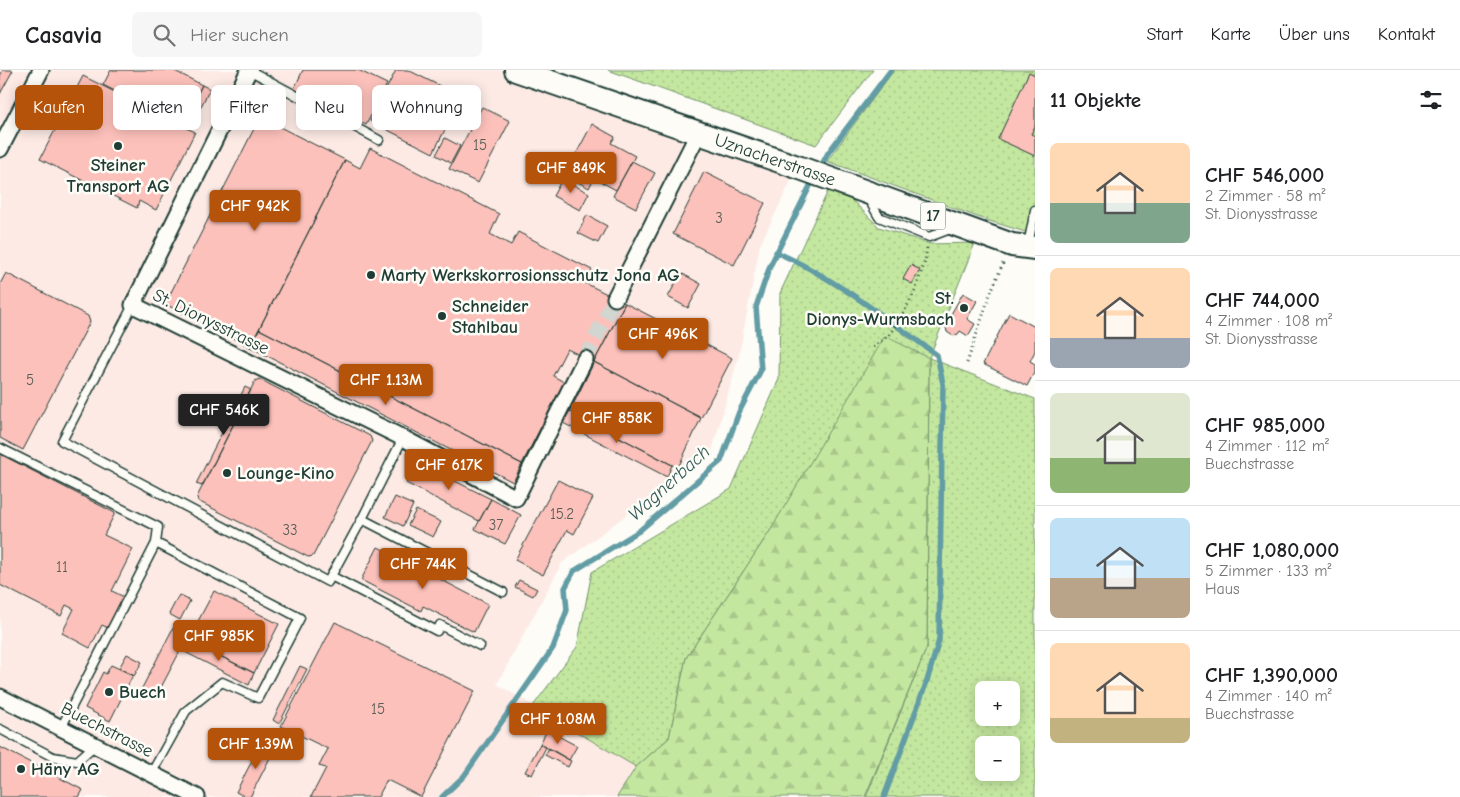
<!DOCTYPE html>
<html lang="de">
<meta charset="utf-8">
<style>
body{margin:0;font-family:"Comic Neue",sans-serif;background:#f6f6f6;color:#202124;height:100vh;display:flex;flex-direction:column;font-size:19px;white-space:nowrap}
*{box-sizing:border-box;margin:0}
p{font-size:16px;color:#757577}
.icon{flex:none;width:28px;height:28px;fill:none;stroke:currentColor;stroke-width:2;stroke-linecap:round;stroke-linejoin:round}
.map{position:relative;flex:1;overflow:hidden}
.panel{display:flex;flex-direction:column;background:#fff;width:425px}
.panel>*{flex:none}
.hud{position:absolute;left:15px;top:15px;width:475px;height:45px;display:flex;gap:10px}
.fabs{position:absolute;left:975px;top:611px;display:grid;gap:10px}
.fabs a{display:grid;place-items:center;width:45px;height:45px;border-radius:8px;background:#fff;box-shadow:0 2px 12px #0003;font-size:25px}
.price{position:absolute;translate:-50% -42px;padding:0 11px;border-radius:5px;background:#b45309;color:#fff;font-size:16px;line-height:32px;filter:drop-shadow(0 1px 2px #0008)}
.price::after{content:'';position:absolute;left:50%;top:30px;width:15px;height:11px;margin-left:-8px;background:inherit;clip-path:polygon(0 0,100% 0,50% 100%)}
.price.selected{background:#222;color:#fff}
ul{padding:0;list-style:none}
li{display:flex;align-items:center;gap:15px;height:125px;padding:0 15px}
li+li{border-top:1px solid #e0e0e0}
li span{display:grid;place-items:center;flex:none;width:140px;height:100px;border-radius:8px;color:#555}
li>.icon{margin-inline-start:auto}
span .icon{width:60px;height:60px;fill:#fffc;stroke-width:1}
li b{font-size:21px}
h2{display:flex;justify-content:space-between;align-items:center;height:60px;padding:0 15px;font-size:21px}
.tag{padding:0 18px;border-radius:8px;background:#fff;box-shadow:0 2px 12px #0003;font-size:18px;line-height:45px}
.tag.selected{background:#b45309;color:#fff}
header{display:flex;align-items:center;gap:30px;box-sizing:border-box;height:70px;padding:0 25px;background:#fff;border-bottom:1px solid #e0e0e0}
header strong{font-size:24px}
nav{display:flex;gap:28px;margin-inline-start:auto;font-size:18px}
.search{width:350px;height:45px;background:#f6f6f6;display:flex;align-items:center;gap:12px;box-sizing:border-box;padding:0 18px;border-radius:8px;color:#757577;font-size:19px}
main{display:flex;flex:1;min-height:0}
.map>svg:first-child{display:block}
.built{fill:#fdeae5}
.grass{fill:url(#grass-dots);stroke:#72926a;fill-rule:evenodd}
.forest{fill:url(#forest-firs);stroke:#72926a}
.lines{fill:none;stroke-linecap:round;stroke-linejoin:round}
.stream{stroke:#629ca4;stroke-width:5.5}
.building{fill:#fdc1bb;stroke:#1f3d34}
.street-tunnel{stroke:#d1d6d0;stroke-width:15;stroke-dasharray:15 8;stroke-linecap:butt}
.lane-casing{stroke:#1f3d34;stroke-width:11}
.street-casing{stroke:#1f3d34;stroke-width:19}
.primary-casing{stroke:#1f3d34;stroke-width:26}
.path{stroke:#1f3d34;stroke-width:3;stroke-dasharray:1 4;stroke-linecap:butt}
.lane{stroke:#fdfcf7;stroke-width:8}
.street{stroke:#fdfcf7;stroke-width:15}
.primary{stroke:#fdfcf7;stroke-width:22}
.poi-dot{fill:#1f3d34;stroke:#fdfcf7;stroke-width:2}
.labels{text-anchor:middle;dominant-baseline:central;stroke-width:5;stroke-linejoin:round;paint-order:stroke}
.number-label{font-size:15px;fill:#565e56}
.shield{fill:#fdfcf7;stroke:#62766e;stroke-width:1}
.shield-label{font-size:16px;font-weight:bold;fill:#1f3d34}
.street-label{font-size:18px;fill:#1f3d34;stroke:#fdfcf7}
.poi-label{font-size:18px;font-weight:bold;fill:#1f3d34;stroke:#fdfcf7;text-anchor:start}
.water-label{font-size:19px;font-style:italic;fill:#355d59;stroke:#fdfcf7}
</style>
<header>
<strong>Casavia</strong>
<div class="search"><svg class="icon" aria-label="search" viewBox="0 0 24 24"><circle cx="10" cy="10" r="6"/><path d="M15 15l6 6"/></svg>Hier suchen</div>
<nav><a>Start</a><a>Karte</a><a>Über uns</a><a>Kontakt</a></nav>
</header>
<main>
<div class="map">
<svg width="1035" height="727" viewBox="0 0 1035 727">
<defs>
<pattern id="grass-dots" width="8" height="8" patternUnits="userSpaceOnUse" patternTransform="scale(1.25)"><rect width="8" height="8" fill="#c4e7a0"/><path d="M2 2h.1M6 6h.1" fill="none" stroke="#a8c78a" stroke-width="1.8" stroke-linecap="round"/></pattern>
<pattern id="forest-firs" width="22" height="20" patternUnits="userSpaceOnUse" patternTransform="scale(1.25)"><rect width="22" height="20" fill="#c4e7a0"/><path d="M5 1l3.5 6h-7zM16 11l3.5 6h-7z" fill="#a8c78a"/></pattern>
</defs>
<rect width="100%" height="100%" fill="#fdfcf7"/>
<filter id="ink" filterUnits="userSpaceOnUse"><feTurbulence type="fractalNoise" baseFrequency=".02" numOctaves="2"/><feDisplacementMap in="SourceGraphic" scale="10" xChannelSelector="R" yChannelSelector="G"/><feConvolveMatrix kernelMatrix="1 2 1 2 8 2 1 2 1" color-interpolation-filters="sRGB"/></filter>
<g filter="url(#ink)">
<path class="built" d="M0,0H516L698,64L792,109L760,175L739,285L712,381L562,493L497,614L636,697L617,727H0Z"/>
<path class="grass" d="M608,0H873L816,75Z
M894,0H1035V165L983,149L827,91Z
M828,121L845,123L879,157L930,174L975,173L929,288L1035,329V727H866L927,577L929,289L770,461L686,588L669,668L636,697L533,636L577,577L592,502L731,419L779,309L780,223ZM984,620H1011V648H984ZM984,675H1011V702H984Z"/>
<path class="forest" d="M885,266L929,288L927,577L865,727H617L636,697L669,668L686,588L770,461Z"/>
<g class="lines">
<path class="stream" d="M819,100L828,83L891,0
M776,182C835,208 885,248 937,285L943,314L939,570L927,611L884,727
M442,727L464,706L553,578L567,540L565,518L574,501L639,461L721,391L739,342L761,300L756,237L770,196L814,108"/>
</g>
<path class="building" d="M3,0H13L0,24V6Z
M111,0H173L202,15L181,55L103,15Z
M303,0H358L387,14L366,55L294,19Z
M396,0H408L462,27L433,83L370,51Z
M1029,2L1035,5V56L1031,64L1035,66V86L998,69Z
M83,6L195,62L156,140L139,131L137,138L40,89Z
M202,15L210,19L189,59L181,55Z
M482,37L510,51L478,113L449,99Z
M260,47L345,90L250,277L165,234Z
M592,54L615,67L611,73L635,86L616,120L594,108L589,118L565,105Z
M445,68L460,76L451,93L436,85Z
M370,78L499,144L490,164L511,175L518,162L592,200L585,213L625,233L594,292L567,279L553,306L564,312L522,394L259,259L345,90L360,98Z
M632,91L655,103L636,138L613,126Z
M704,102L765,133L734,195L673,164Z
M562,109L589,123L580,140L553,126Z
M587,145L607,156L598,173L578,163Z
M911,195L920,200L912,214L903,209Z
M6,203L88,246L90,252L23,380L0,368V214Z
M681,203L701,214L688,238L668,227Z
M963,223L977,231L967,249L975,254L968,266L960,261L958,264L953,266L947,262L946,257L953,245L951,244Z
M625,233L732,288L701,348L594,292Z
M1009,243L1035,257V281L1030,291L1035,294V301L1027,316L983,294Z
M259,259L522,394L513,412L250,277Z
M594,292L701,348L678,398L570,341Z
M259,309L370,366L372,371L313,486L308,487L198,431L197,427L255,311Z
M245,317L251,320L202,416L196,414Z
M570,341L672,395L667,407L563,353Z
M0,384L115,443L104,465L133,479L112,521L124,527L108,558L102,555L90,578L62,563L74,539L66,535L61,546L0,515Z
M417,392L491,429L479,451L406,413Z
M558,410L593,428L574,464L567,460L543,505L515,490Z
M395,427L413,435L403,456L385,447Z
M491,429L521,445L505,474L475,459Z
M416,440L441,452L433,467L408,455Z
M378,477L488,534L474,562L423,536L421,541L361,510Z
M519,510L537,519L533,526L515,517Z
M214,521L279,554L254,603L188,570Z
M179,525L190,531L180,550L169,544Z
M335,552L475,621L421,727L387,710L378,727H311L326,698L319,696L328,679L281,656Z
M173,558L188,566L156,627L141,620Z
M188,570L254,603L249,615L183,581Z
M127,584L142,592L134,606L119,598Z
M111,595L133,605L110,651L85,638L103,602L106,604Z
M300,596L307,599L279,654L273,650Z
M547,660L577,676L569,690L540,674Z
M262,671L275,678L250,727H246L236,722Z
M540,674L546,677L532,705L525,702Z
M0,677L83,720L79,727H0Z
M549,678L571,691L568,697L545,685Z"/>
<g class="lines">
<path class="street-tunnel" d="M585,289L615,228"/>
<g class="lane-casing">
<path id="lane" d="M249,0L379,70
M868,128L879,147L929,167L950,159
M1028,175L1035,140
M133,235L62,371L328,512L331,506
M403,368L362,449L503,522
M0,378L158,457L156,473
M362,449L331,506L437,561L440,555L480,576
M61,658L156,473L300,548L258,628L222,612L186,641L151,704
M0,659L53,687L77,691L95,675"/>
</g>
<g class="street-casing">
<path id="street" d="M249,0L133,235L403,368L516,428L585,289
M0,79L41,0
M615,228L698,64
M0,627L197,727"/>
</g>
<g class="primary-casing">
<path id="primary" d="M516,0L803,99L1012,175L1035,178"/>
</g>
<path class="path" d="M873,277L889,265L903,244L915,221L925,191L927,177
M967,293L990,224L1004,191"/>
<use href="#lane" class="lane"/>
<use href="#street" class="street"/>
<use href="#primary" class="primary"/>
</g>
</g>
<g class="poi-dot">
<circle cx="118" cy="76" r="5"/>
<circle cx="371" cy="205" r="5"/>
<circle cx="964" cy="238" r="5"/>
<circle cx="442" cy="246" r="5"/>
<circle cx="227" cy="403" r="5"/>
<circle cx="109" cy="622" r="5"/>
<circle cx="21" cy="699" r="5"/>
</g>
<g class="labels">
<g class="number-label">
<text x="480" y="75">15</text>
<text x="719" y="148">3</text>
<text x="30" y="310">5</text>
<text x="562" y="444">15.2</text>
<text x="496" y="455">37</text>
<text x="290" y="460">33</text>
<text x="62" y="497">11</text>
<text x="378" y="639">15</text>
</g>
<rect class="shield" x="920.5" y="132.5" width="25" height="27" rx="4"/>
<g class="shield-label">
<text x="933" y="146">17</text>
</g>
<g class="street-label">
<text transform="translate(775 90) rotate(19)">Uznacherstrasse</text>
<text transform="translate(211 252) rotate(26)">St. Dionysstrasse</text>
<text transform="translate(107 660) rotate(27)">Buechstrasse</text>
</g>
<g class="poi-label">
<text x="118" y="95" text-anchor="middle">Steiner<tspan x="118" dy="21">Transport AG</tspan></text>
<text x="381" y="205">Marty Werkskorrosionsschutz Jona AG</text>
<text x="954" y="228" text-anchor="end">St.<tspan x="954" dy="21">Dionys-Wurmsbach</tspan></text>
<text x="452" y="236">Schneider<tspan x="452" dy="21">Stahlbau</tspan></text>
<text x="237" y="403">Lounge-Kino</text>
<text x="119" y="622">Buech</text>
<text x="31" y="699">Häny AG</text>
</g>
<g class="water-label">
<text transform="translate(669 413) rotate(-42)">Wagnerbach</text>
</g>
</g>
</svg>
<div class="fabs">
<a>+</a>
<a>−</a>
</div>
<b class="price" style="left:571px;top:124px">CHF 849K</b>
<b class="price" style="left:255px;top:162px">CHF 942K</b>
<b class="price" style="left:663px;top:290px">CHF 496K</b>
<b class="price" style="left:386px;top:336px">CHF 1.13M</b>
<b class="price selected" style="left:224px;top:366px">CHF 546K</b>
<b class="price" style="left:617px;top:374px">CHF 858K</b>
<b class="price" style="left:449px;top:421px">CHF 617K</b>
<b class="price" style="left:423px;top:520px">CHF 744K</b>
<b class="price" style="left:219px;top:592px">CHF 985K</b>
<b class="price" style="left:558px;top:675px">CHF 1.08M</b>
<b class="price" style="left:256px;top:700px">CHF 1.39M</b>
<div class="hud">
<a class="tag selected">Kaufen</a>
<a class="tag">Mieten</a>
<a class="tag">Filter</a>
<a class="tag">Neu</a>
<a class="tag">Wohnung</a>
</div>
</div>
<section class="panel">
<h2>11 Objekte<svg class="icon" aria-label="filters" viewBox="0 0 24 24"><path d="M4 7h16M4 17h16"/><circle cx="9" cy="7" r="2"/><circle cx="15" cy="17" r="2"/></svg></h2>
<ul>
<li><span style="background:linear-gradient(#ffd9b3 60%,#7fa58c 0)"><svg class="icon" aria-label="home" viewBox="0 0 24 24"><path d="M3 11l9-7 9 7M6 9v11h12V9"/></svg></span><div><b>CHF 546,000</b><p>2 Zimmer · 58 m²</p><p>St. Dionysstrasse</p></div></li>
<li><span style="background:linear-gradient(#ffd9b3 70%,#9aa5b1 0)"><svg class="icon" aria-label="home" viewBox="0 0 24 24"><path d="M3 11l9-7 9 7M6 9v11h12V9"/></svg></span><div><b>CHF 744,000</b><p>4 Zimmer · 108 m²</p><p>St. Dionysstrasse</p></div></li>
<li><span style="background:linear-gradient(#dfe7d0 65%,#8fb573 0)"><svg class="icon" aria-label="home" viewBox="0 0 24 24"><path d="M3 11l9-7 9 7M6 9v11h12V9"/></svg></span><div><b>CHF 985,000</b><p>4 Zimmer · 112 m²</p><p>Buechstrasse</p></div></li>
<li><span style="background:linear-gradient(#bfe0f5 60%,#b9a48a 0)"><svg class="icon" aria-label="home" viewBox="0 0 24 24"><path d="M3 11l9-7 9 7M6 9v11h12V9"/></svg></span><div><b>CHF 1,080,000</b><p>5 Zimmer · 133 m²</p><p>Haus</p></div></li>
<li><span style="background:linear-gradient(#ffd9b3 75%,#c2b280 0)"><svg class="icon" aria-label="home" viewBox="0 0 24 24"><path d="M3 11l9-7 9 7M6 9v11h12V9"/></svg></span><div><b>CHF 1,390,000</b><p>4 Zimmer · 140 m²</p><p>Buechstrasse</p></div></li>
</ul>
</section>
</main>
